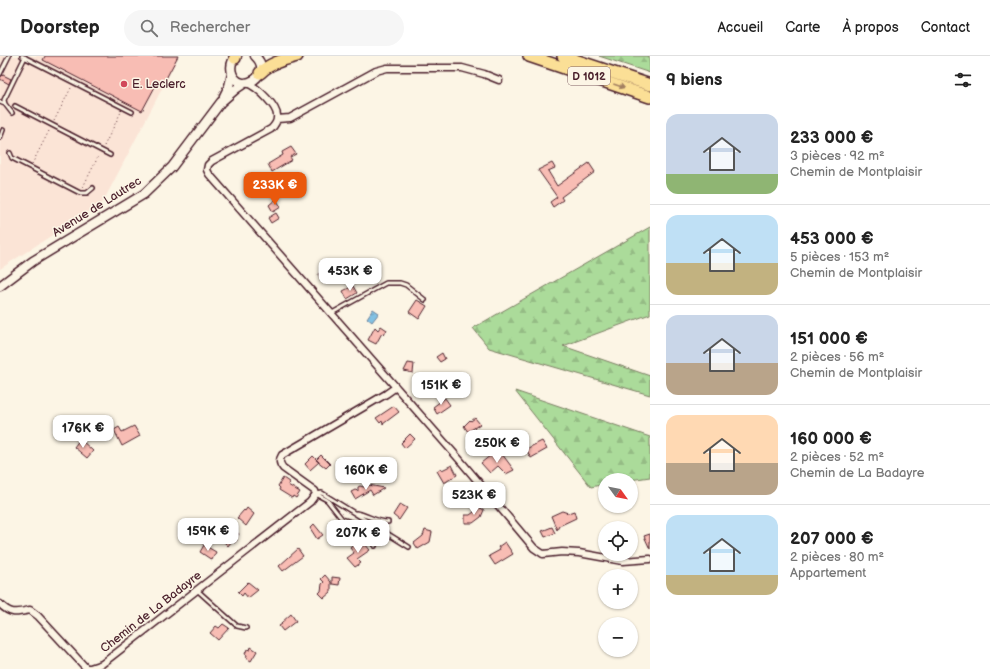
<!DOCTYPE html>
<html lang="fr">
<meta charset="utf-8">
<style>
body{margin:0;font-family:"Balsamiq Sans",sans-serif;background:#f6f6f6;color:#222;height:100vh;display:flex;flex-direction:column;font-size:15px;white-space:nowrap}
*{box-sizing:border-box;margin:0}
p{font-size:13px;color:#767676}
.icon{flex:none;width:22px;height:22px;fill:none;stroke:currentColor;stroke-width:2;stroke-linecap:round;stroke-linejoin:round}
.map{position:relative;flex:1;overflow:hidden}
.drawer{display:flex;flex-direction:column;background:#fff;width:340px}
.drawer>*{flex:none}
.needle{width:26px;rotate:123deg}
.buttons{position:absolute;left:598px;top:417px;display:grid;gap:8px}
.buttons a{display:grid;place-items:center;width:40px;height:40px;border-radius:50%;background:#fff;box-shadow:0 1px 3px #0004;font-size:20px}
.price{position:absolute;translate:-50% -34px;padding:0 9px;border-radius:8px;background:#fff;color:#222;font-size:13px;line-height:26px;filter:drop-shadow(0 1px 2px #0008)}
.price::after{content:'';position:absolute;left:50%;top:24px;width:12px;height:9px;margin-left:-6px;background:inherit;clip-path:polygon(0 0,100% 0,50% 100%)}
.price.current{background:#ea580c;color:#fff}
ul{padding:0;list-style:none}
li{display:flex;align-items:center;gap:12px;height:100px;padding:0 16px}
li+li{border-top:1px solid #e0e0e0}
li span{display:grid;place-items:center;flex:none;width:112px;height:80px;border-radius:12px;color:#555}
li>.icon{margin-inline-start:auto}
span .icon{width:48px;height:48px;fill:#fffc;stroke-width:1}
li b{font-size:17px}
h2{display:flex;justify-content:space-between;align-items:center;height:48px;padding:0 16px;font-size:17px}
header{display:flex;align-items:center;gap:24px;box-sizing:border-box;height:56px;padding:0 20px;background:#fff;border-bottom:1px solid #e0e0e0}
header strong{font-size:19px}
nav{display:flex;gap:22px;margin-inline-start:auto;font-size:14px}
.search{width:280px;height:36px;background:#f6f6f6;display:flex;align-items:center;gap:10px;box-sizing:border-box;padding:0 14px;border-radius:22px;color:#767676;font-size:15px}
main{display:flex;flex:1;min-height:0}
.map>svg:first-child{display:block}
.built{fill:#fbe4d6}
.forest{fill:url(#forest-firs);stroke:#7a7d62}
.water{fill:url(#water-ripples);stroke:#6c8099}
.building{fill:#f8bdb4;stroke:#4a1f2b}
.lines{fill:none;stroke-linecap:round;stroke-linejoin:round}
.lane-casing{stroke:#4a1f2b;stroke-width:6}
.street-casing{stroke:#4a1f2b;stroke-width:9}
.secondary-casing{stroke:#4a1f2b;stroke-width:11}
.highway-casing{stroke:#4a1f2b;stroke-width:14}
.path{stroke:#4a1f2b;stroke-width:1;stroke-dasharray:1 3;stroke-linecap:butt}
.lane{stroke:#fcf5e5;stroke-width:3}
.street{stroke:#fcf5e5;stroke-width:6}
.secondary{stroke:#fcf5e5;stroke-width:8}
.highway{stroke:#fbdf96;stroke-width:11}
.oneway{fill:#a27f60}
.poi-dot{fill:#d1495b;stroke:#fcf5e5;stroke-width:1.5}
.labels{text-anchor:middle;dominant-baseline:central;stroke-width:3;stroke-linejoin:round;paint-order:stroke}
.shield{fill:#fcf5e5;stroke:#7f5f63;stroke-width:1}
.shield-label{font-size:11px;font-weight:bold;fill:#4a1f2b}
.poi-label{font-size:12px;fill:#4a1f2b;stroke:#fcf5e5;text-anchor:start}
.street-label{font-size:12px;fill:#4a1f2b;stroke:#fcf5e5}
</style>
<header>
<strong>Doorstep</strong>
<div class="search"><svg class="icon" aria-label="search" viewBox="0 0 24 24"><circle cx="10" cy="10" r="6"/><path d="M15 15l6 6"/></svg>Rechercher</div>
<nav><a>Accueil</a><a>Carte</a><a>À propos</a><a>Contact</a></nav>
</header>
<main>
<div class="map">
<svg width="650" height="613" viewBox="0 0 650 613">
<defs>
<pattern id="forest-firs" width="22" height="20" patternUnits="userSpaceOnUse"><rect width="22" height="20" fill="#abdb9a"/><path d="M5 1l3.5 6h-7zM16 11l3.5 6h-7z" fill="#95bc85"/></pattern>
<pattern id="water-ripples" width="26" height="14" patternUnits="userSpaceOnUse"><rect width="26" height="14" fill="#82c1e3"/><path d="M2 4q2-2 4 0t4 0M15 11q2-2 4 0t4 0" fill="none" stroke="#72a5c3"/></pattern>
</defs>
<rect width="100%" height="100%" fill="#fcf5e5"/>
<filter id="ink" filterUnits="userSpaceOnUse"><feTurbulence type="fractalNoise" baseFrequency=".025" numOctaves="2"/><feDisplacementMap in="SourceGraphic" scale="8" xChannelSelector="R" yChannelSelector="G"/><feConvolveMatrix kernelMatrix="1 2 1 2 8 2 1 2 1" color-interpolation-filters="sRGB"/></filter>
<g filter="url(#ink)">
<path class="built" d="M0,0H179L103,146L0,213Z"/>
<path class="forest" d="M599,0H649L650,17Z
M650,171V258L563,290L650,320V339L489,292L473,272Z
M515,335L650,381V421L630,424H605V428L591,431Z"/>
<path class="water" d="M373,253L379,257L372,266L367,262Z"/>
<path class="building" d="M45,0H178L162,30L157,27L142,55L43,4Z
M3,19L11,23L9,28L0,23V21Z
M291,91L296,98L290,101L292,104L272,116L268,108L283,99L282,96Z
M552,107L555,112L548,115L557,130L589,107L595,116L561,141L563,144L553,151L550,146L557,141L538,114Z
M276,143L281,151L273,156L269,149Z
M276,157L279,162L271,167L268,162Z
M329,212L333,219L322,225L318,218Z
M353,230L357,237L347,243L343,235Z
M417,244L427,250L419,263L409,256Z
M381,270L387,274L384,279L382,277L376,288L368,284L375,271L378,274Z
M442,297L445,303L440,306L436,301Z
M408,307L414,308L413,317L404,315Z
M445,342L450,349L437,358L433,351Z
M394,350L399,356L383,368L382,365L380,367L376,362Z
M475,362L480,368L468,376L464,370L470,364L471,365Z
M134,370L140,380L122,390L114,374L119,371L122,376Z
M410,378L415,383L405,392L401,387Z
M80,383L93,395L87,402L74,391Z
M542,385L547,393L531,402L526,393Z
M502,398L514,414L506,418L498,410L490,417L481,407L491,399L495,403Z
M321,399L330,408L326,412L316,404Z
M313,400L319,406L310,414L305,408Z
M452,409L457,419L444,427L437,415L441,412L442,414Z
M283,422L289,426L288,429L300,436L296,442L293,440L292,442L279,434L280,432L278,430Z
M365,428L369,429L384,432L373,439L370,434L355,443L351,436L355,434L358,435V431L360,430L364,431Z
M400,448L407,452L399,464L393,459Z
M477,450L484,454L481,461L473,467H465V459H470L474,456Z
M247,452L254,458L246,470L237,462L244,454L245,455Z
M562,455L568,457L574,455L576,462L559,470L557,474L551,460Z
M314,468L323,479L317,483L310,472Z
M552,471L555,477L545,481L542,475Z
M232,472L239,478L236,482L237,484L234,487L232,485L228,490L221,483L227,475L229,476Z
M425,474L432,476L430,486L418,493L414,487L423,480Z
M201,477L208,481L204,488L197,483Z
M650,478V493L644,480Z
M505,486L513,498L495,509L489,500L500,494L498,491Z
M356,487L359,492L365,488L370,494L357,503L361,507L355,511L347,502L354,497L350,492Z
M204,489L216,496L212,504L200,496Z
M298,493L303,500L283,515L279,510Z
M325,519L331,526V536L324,542L319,537L321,535L322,528L324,526L321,523Z
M332,521L340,522L339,529L332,528Z
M248,526L258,534L248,542L244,537L242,540L238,536Z
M291,558L296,565L283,575L279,570L282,568L281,567Z
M223,568L229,572L218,584L210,577L216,570L219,572Z
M251,591L257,595L251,605L246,602L247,599L245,598L247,593L250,594Z"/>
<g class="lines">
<g class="lane-casing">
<path id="lane" d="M22,0L132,56
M0,18L9,0
M0,46L5,48L12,57
M5,48L4,44L25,1
M15,50L110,99
M0,82L3,74
M10,97L12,102L80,137H87L93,132
M332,257L386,227H400L406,229L425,244
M316,438L322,437L409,491
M316,438L327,444L342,463L368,472L377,481L375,490
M356,457C368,459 376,466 388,466
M197,534L237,570L246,572"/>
</g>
<g class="street-casing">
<path id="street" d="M247,27C257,31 279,51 277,62C277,67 274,70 271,73L212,105L208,109L207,114L209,118L459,403L534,492L543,498L562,496L579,497L623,505L650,503
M277,63L290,62L376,15L387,12H462L484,18L499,24
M0,548C11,559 16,557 30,554L38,560L86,612H90L102,608L310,446L316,438L315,435L283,412C279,407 279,404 282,399L386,338L396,331"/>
</g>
<g class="secondary-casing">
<path id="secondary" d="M237,0C232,4 230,10 232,17C240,40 275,18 255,0
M224,40L229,30L232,18
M0,230L33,205L144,138L172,111L221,46L236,33L245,27"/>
</g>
<g class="highway-casing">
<path id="highway" d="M529,0L650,41
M563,0L650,29
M235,2V0
M260,17C270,7 283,4 297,0"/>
</g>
<path class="path" d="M54,65L72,30
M104,90L121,56
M32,108L50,73
M83,131L99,99"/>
<use href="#lane" class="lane"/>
<use href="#street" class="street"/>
<use href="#secondary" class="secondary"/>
<use href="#highway" class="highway"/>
</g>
<defs><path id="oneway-solid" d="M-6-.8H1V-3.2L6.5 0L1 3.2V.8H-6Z"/></defs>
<use class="oneway" href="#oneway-solid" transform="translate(619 30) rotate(19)"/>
</g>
<circle class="poi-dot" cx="124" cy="28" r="4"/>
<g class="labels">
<rect class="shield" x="568" y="11" width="42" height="18" rx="3"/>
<g class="shield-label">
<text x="589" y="20">D 1012</text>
</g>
<g class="poi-label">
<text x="132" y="28">E. Leclerc</text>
</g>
<g class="street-label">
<text transform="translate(97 151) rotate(-32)">Avenue de Lautrec</text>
<text transform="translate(151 556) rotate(-38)">Chemin de La Badayre</text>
</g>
</g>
</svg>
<div class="buttons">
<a><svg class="needle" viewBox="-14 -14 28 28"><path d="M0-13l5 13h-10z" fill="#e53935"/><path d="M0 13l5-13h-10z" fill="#767676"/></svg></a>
<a><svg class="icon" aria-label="locate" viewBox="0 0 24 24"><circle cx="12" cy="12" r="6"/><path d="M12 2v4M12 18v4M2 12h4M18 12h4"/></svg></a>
<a>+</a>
<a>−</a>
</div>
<b class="price current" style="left:275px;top:150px">233K €</b>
<b class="price" style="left:350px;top:236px">453K €</b>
<b class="price" style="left:441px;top:350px">151K €</b>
<b class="price" style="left:83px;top:393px">176K €</b>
<b class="price" style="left:497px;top:408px">250K €</b>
<b class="price" style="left:366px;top:435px">160K €</b>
<b class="price" style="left:474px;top:460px">523K €</b>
<b class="price" style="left:208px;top:496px">159K €</b>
<b class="price" style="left:358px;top:498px">207K €</b>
</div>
<section class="drawer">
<h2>9 biens<svg class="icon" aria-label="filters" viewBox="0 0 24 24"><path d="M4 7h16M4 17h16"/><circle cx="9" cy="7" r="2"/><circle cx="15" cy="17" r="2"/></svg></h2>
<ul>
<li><span style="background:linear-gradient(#c9d6e8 75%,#8fb573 0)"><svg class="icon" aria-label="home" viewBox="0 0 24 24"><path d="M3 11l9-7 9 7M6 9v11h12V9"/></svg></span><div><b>233 000 €</b><p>3 pièces · 92 m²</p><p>Chemin de Montplaisir</p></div></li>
<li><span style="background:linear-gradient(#bfe0f5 60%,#c2b280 0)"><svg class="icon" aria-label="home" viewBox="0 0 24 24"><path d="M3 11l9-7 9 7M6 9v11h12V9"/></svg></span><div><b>453 000 €</b><p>5 pièces · 153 m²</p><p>Chemin de Montplaisir</p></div></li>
<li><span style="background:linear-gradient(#c9d6e8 60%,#b9a48a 0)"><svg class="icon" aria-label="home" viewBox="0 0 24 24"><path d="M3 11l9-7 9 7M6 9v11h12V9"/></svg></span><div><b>151 000 €</b><p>2 pièces · 56 m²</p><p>Chemin de Montplaisir</p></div></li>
<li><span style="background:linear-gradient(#ffd9b3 60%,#b9a48a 0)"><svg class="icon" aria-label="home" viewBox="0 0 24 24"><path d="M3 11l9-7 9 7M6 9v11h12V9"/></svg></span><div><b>160 000 €</b><p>2 pièces · 52 m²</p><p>Chemin de La Badayre</p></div></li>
<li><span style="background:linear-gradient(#bfe0f5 75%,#c2b280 0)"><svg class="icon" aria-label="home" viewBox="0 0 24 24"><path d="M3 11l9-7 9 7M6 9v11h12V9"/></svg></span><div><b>207 000 €</b><p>2 pièces · 80 m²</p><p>Appartement</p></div></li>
</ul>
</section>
</main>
